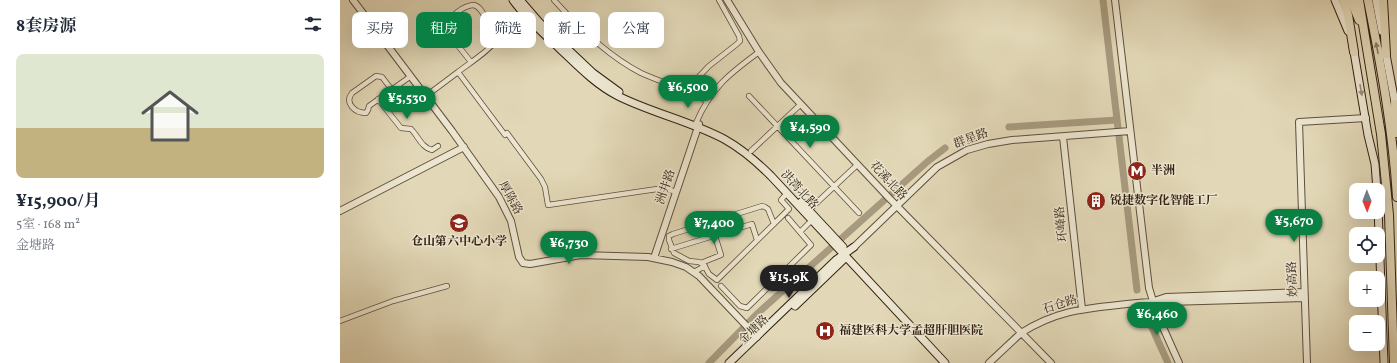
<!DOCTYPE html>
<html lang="zh">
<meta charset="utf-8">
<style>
body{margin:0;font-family:Vollkorn,"Noto Serif SC",serif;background:#f6f6f7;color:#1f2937;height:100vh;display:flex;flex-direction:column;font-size:15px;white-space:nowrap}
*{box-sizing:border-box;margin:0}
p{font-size:13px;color:#747a83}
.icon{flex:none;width:22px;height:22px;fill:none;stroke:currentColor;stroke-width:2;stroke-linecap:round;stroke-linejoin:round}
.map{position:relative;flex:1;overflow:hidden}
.side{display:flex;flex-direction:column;background:#fff;width:340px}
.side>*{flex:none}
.guide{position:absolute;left:12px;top:12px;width:380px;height:36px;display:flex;gap:8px}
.needle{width:26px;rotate:179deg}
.fabs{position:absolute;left:1009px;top:183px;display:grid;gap:8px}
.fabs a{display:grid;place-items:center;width:36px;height:36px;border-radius:8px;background:#fff;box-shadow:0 4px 16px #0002;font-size:20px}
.price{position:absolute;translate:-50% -34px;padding:0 9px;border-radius:14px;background:#0b8043;color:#fff;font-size:13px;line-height:26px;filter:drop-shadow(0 1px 2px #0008)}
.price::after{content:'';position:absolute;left:50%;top:24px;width:12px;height:9px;margin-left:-6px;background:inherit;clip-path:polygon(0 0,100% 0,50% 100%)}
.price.selected{background:#222;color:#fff}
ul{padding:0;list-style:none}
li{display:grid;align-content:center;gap:8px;height:212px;padding:0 16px}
li span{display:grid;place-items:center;height:124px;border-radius:8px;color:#555}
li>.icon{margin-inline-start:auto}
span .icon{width:72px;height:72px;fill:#fffc;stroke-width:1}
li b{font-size:17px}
h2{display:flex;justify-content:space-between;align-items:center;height:48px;padding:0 16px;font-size:17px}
.chip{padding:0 14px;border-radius:8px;background:#fff;box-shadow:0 4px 16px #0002;font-size:14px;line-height:36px}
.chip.selected{background:#0b8043;color:#fff}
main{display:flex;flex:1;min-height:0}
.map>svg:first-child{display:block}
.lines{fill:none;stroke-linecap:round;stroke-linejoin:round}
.river{stroke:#a79a7f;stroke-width:7}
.minor-casing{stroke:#604f3c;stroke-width:6}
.tertiary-casing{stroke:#604f3c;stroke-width:8}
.secondary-casing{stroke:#342113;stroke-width:9}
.trunk-casing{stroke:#342113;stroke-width:10}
.minor{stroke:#ece6d0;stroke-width:4.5}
.tertiary{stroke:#ece6d0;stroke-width:6}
.secondary{stroke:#ece6d0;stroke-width:7}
.trunk{stroke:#e2d8b7;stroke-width:8}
.oneway{fill:#8b7c65}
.oneway2{fill:#998d7b}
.labels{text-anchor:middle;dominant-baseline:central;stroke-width:3;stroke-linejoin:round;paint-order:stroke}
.street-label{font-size:12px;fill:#342113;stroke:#ece6d0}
.poi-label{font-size:12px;font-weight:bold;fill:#342113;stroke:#ece6d0;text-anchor:start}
</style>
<main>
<section class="side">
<h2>8套房源<svg class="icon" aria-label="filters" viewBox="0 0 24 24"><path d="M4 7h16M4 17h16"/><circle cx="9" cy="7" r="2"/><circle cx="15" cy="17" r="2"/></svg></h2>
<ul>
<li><span style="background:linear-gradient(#dfe7d0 60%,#c2b280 0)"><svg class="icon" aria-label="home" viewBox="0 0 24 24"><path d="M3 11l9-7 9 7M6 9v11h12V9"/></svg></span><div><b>¥15,900/月</b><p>5室 · 168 m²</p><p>金塘路</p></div></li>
</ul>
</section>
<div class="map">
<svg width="1057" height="363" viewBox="0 0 1057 363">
<rect width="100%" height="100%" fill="#e2d8b7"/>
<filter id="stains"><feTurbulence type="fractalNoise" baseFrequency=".005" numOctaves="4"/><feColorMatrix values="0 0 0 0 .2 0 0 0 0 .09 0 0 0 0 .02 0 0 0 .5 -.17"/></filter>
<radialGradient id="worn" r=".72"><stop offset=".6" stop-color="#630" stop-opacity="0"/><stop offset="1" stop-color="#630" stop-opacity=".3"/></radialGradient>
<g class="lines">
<path class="river" d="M763,0L797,290
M669,127L777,120
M805,312L828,363
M369,363L418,313L587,162L605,148"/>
<g class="minor-casing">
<path id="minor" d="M214,0C239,28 268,56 301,73C323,83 346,89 367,101
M118,72C124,67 153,48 154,42C157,34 151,27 147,21C144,15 141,7 134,5C124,5 108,17 106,27L108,33L131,62
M52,90L42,77L36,76L12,93C4,103 15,113 26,113L28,110L29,106C43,96 57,86 71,76
M346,90L369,66L397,44L400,41L399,36L379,0
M86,96L118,72L165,135L167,133L201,179L205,187L208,205L324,188L336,192
M409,96L519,213
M38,99L61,128L71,129C78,136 82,148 92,150L98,146
M356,123C371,88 389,74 419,52
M411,151L461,104
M469,210L517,165
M434,224L428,209L425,207L422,206L333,234L329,236V240L334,253L349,261L359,262L364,265L369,274L377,280L449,209L441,200L447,193
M460,232L472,220
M331,249L412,224L417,240
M361,263L381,255L375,236
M354,272L365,266
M381,286L400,306L407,308L471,245L448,218
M0,321L53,301L107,286"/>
</g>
<g class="tertiary-casing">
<path id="tertiary" d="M13,0L112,131L159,197L171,221L179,257L183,263L190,264L241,255L308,257L332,262L346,267L359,276L417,337
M387,0L419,52L441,83L549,198L711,363
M775,0L809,288L817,314L839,363
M723,137L742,309
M0,211L124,147
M514,247L597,167L627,150L648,144L672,140L790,131
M314,258L359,124
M817,300L826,297L964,292
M649,363L681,333C714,312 740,309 778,305C795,303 811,301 828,302L965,298
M967,363L959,122L1026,118"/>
</g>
<g class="secondary-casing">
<path id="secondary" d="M173,0C186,18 203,33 219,48C238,66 255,84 278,96C312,113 350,121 384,139C402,149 417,162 431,176L605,363
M180,0L199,22L253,73L279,92
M995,0L1008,31
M1036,0L1042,31
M1013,46L1028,135L1035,164L1037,190
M1045,49L1056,108
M461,202L503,247
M1038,208L1044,363
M455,306L505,258
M389,363L496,260L514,247"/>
</g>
<g class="trunk-casing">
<path id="trunk" d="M1003,0L1008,15L1014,52
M1011,0L1019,20
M1019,0L1041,134L1049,215L1054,363
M1028,0C1041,65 1053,131 1057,197
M1043,0L1046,54
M1055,104L1057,133"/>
</g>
<use href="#minor" class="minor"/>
<use href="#tertiary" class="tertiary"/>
<use href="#secondary" class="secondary"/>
<use href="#trunk" class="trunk"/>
</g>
<defs><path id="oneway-solid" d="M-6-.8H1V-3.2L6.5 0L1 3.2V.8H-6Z"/></defs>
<use class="oneway" href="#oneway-solid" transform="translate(1037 48) rotate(-101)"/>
<use class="oneway2" href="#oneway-solid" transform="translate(1021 90) rotate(80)"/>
<defs>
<g id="metro-disc" transform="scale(1)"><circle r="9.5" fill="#8f2418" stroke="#ece6d0"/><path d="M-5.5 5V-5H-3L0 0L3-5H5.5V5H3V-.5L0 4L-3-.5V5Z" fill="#fff"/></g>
<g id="building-disc" transform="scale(1)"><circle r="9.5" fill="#8f2418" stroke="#ece6d0"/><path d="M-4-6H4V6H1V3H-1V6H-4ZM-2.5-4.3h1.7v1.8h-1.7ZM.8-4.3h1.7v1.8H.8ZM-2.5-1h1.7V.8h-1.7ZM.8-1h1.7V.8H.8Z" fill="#fff"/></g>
<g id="school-disc" transform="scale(1)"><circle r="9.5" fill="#8f2418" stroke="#ece6d0"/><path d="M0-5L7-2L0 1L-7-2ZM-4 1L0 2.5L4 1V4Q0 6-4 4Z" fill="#fff"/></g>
<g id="hospital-disc" transform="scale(1)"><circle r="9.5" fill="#8f2418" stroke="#ece6d0"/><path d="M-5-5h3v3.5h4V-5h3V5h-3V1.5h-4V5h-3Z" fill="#fff"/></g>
</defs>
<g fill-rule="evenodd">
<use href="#metro-disc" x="797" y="171"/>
<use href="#building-disc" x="756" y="201"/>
<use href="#school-disc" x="119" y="223"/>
<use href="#hospital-disc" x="485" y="331"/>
</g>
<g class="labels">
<g class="street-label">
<text transform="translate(631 139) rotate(-20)">群星路</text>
<text transform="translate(548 181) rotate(47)">花溪北路</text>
<text transform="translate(326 187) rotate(-71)">洲井路</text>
<text transform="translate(459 190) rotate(47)">洪湾北路</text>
<text transform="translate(170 198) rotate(61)">厚陈路</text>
<text transform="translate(722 224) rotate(-96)">环峰路</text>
<text transform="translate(953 279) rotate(-92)">妙高路</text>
<text transform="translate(720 305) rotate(-17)">石仓路</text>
<text transform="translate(414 330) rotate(-44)">金塘路</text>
</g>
<g class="poi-label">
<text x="811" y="171">半洲</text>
<text x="770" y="201">锐捷数字化智能工厂</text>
<text x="119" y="242" text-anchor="middle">仓山第六中心小学</text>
<text x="499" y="331">福建医科大学孟超肝胆医院</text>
</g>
</g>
<rect width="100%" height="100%" filter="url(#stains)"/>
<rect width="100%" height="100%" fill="url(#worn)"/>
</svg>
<div class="fabs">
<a><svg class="needle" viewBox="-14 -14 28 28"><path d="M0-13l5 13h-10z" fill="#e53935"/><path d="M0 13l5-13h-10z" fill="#747a83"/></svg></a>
<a><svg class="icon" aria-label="locate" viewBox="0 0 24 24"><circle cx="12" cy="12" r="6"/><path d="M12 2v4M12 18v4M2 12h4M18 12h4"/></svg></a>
<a>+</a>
<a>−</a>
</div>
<b class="price" style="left:348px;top:109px">¥6,500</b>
<b class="price" style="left:67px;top:120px">¥5,530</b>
<b class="price" style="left:470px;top:149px">¥4,590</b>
<b class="price" style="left:954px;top:243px">¥5,670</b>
<b class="price" style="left:374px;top:245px">¥7,400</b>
<b class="price" style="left:229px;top:265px">¥6,730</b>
<b class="price selected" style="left:449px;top:299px">¥15.9K</b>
<b class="price" style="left:817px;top:336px">¥6,460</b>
<div class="guide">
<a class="chip">买房</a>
<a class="chip selected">租房</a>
<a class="chip">筛选</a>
<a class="chip">新上</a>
<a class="chip">公寓</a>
</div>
</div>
</main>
